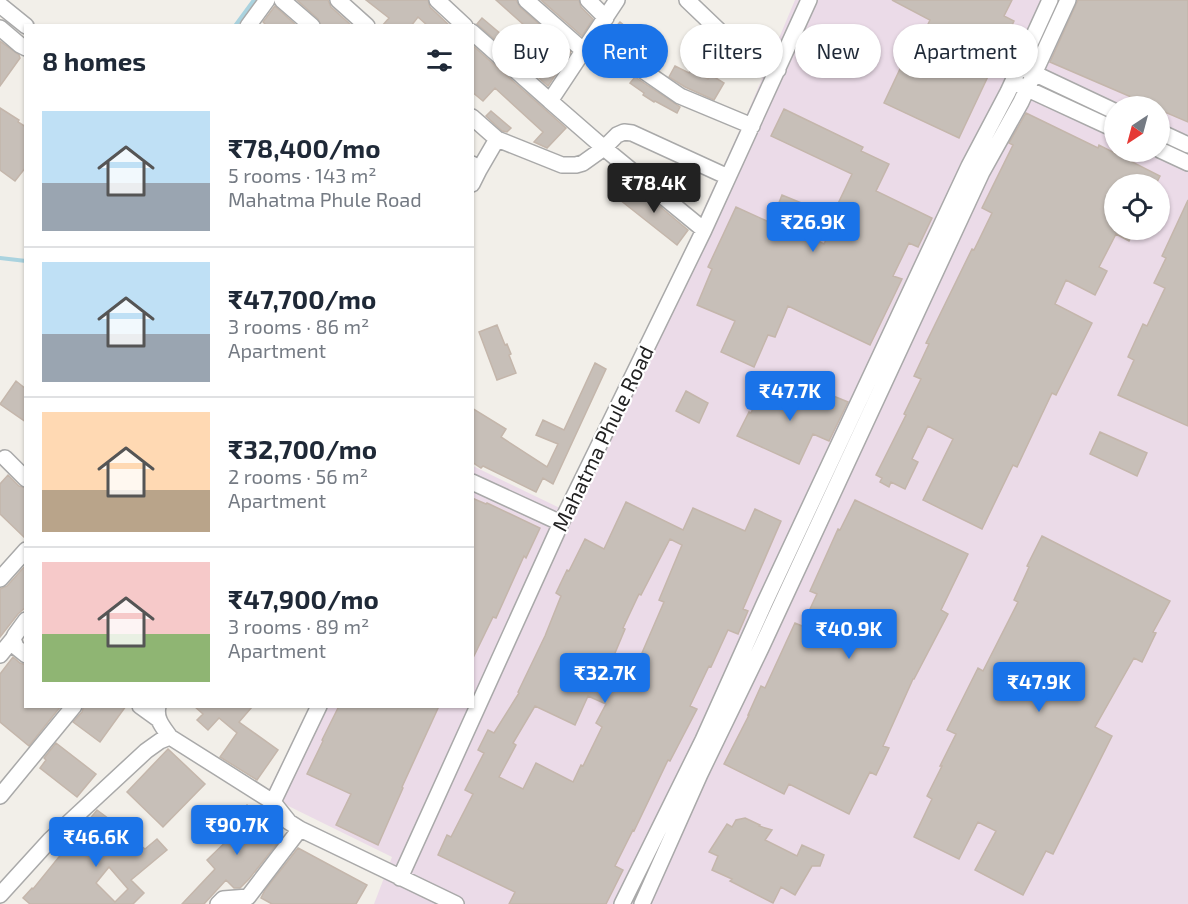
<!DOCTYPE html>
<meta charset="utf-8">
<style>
body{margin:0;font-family:"Exo 2",sans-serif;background:#f2f2f3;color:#1f2937;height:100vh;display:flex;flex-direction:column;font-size:22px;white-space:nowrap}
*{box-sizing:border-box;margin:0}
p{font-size:20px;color:#747a83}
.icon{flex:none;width:33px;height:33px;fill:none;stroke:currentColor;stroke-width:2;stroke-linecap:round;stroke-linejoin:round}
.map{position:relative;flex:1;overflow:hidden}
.details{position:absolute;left:24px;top:24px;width:450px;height:684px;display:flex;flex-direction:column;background:#fff;border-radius:0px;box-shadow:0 2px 4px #0004}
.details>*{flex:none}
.guide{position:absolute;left:492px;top:24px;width:570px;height:54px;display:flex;gap:12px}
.needle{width:39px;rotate:216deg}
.tools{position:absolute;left:1104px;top:96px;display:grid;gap:12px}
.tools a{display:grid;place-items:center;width:66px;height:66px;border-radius:50%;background:#fff;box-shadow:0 2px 4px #0004;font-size:30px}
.price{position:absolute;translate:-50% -51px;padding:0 14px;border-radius:6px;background:#1a73e8;color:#fff;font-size:20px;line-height:39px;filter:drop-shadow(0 2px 3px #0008)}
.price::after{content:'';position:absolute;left:50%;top:36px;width:18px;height:14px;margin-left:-9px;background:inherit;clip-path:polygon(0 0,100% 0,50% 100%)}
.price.active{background:#222;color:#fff}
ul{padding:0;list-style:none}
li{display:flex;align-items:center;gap:18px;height:150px;padding:0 18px}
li+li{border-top:2px solid #e0e1e3}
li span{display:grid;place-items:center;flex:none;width:168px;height:120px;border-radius:0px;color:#555}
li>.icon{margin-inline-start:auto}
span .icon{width:72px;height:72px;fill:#fffc;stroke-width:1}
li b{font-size:26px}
h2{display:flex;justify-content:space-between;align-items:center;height:72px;padding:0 18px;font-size:26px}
.pill{padding:0 21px;border-radius:27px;background:#fff;box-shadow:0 2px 4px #0004;font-size:21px;line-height:54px}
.pill.active{background:#1a73e8;color:#fff}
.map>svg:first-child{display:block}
.industrial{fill:#ebdbe8;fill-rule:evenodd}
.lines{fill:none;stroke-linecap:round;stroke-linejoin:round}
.stream{stroke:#aad3df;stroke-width:4}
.building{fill:#c7bfb8;stroke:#c4b6ab;stroke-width:1.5;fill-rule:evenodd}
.minor-casing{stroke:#a9a9a9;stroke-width:18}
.minor{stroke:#fff;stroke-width:15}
.labels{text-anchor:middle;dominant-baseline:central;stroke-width:4.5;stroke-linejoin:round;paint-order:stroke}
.street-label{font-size:21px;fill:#222;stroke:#fff}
</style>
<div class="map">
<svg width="1188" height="904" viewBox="0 0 1188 904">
<rect width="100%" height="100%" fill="#f2efe9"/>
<path class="industrial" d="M795,0H1188V904H374L392,857L266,795L311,707L472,706L473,466L566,511L747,114ZM1114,106H1160V152H1114ZM1114,184H1160V230H1114Z"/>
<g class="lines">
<path class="stream" d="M235,26L254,0
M0,258L26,261"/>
</g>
<path class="building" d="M297,0H328L331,7L352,26H321L318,19Z
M366,0H428L430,7L450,26H428L418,17L411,26H382L389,18Z
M496,0H516L520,7L571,52L548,86L477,24L482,18L529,58L543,42Z
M541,0H579L581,7L593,19L582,36Z
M892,0H1012L1004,16L1014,21L959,138L884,103L900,69L905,71L930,20Z
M1078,0H1188V122L1160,110V106H1152L1050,62Z
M275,6L276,7L297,26H267L263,22Z
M620,22L640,38L633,47L613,30Z
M0,41L19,55L20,58L0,86Z
M472,45L566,128L547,148L534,142L543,132L495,88L483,101L472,92Z
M675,66L689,73L691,70L708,79L711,75L724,83L714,100L685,87L669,77Z
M635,77L680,107L677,113L655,101L654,102L643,95L644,93L630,83Z
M0,108L19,120L18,122L26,127V167L15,181L0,170Z
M784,109L863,147L861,151L889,164L876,191L932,218L918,247L909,243L893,276L902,279L870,345L788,306L775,337L768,335L754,367L721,352L735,321L697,305L712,269L708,267L736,207L771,223L782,195L816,209L806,235L824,244L840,210L836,208L852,174L771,136Z
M491,111L511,128L507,132L502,131L486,116Z
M1026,113L1098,148L1099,145L1160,176L1156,184H1114V230H1135L1129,241L1116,234L1099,267L1107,271L1095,295L1066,280L1055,304L1092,323L1056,395L1052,393L1017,467L1013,465L982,529L923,500L953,439L928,426L912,459L918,462L905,489L891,482L889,487L880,482L882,478L876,475L906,415L904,414L921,379L914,376L929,344L926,343L972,249L974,250L992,213L982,208L1013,145L1009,143Z
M633,184L688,230L677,245L620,200Z
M1188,200V426L1118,395L1134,360L1128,357L1143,324L1147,326L1165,288L1154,283L1166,258L1162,256Z
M497,325L505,345L507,344L511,354L509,355L516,373L497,380L479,332Z
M595,363L606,369L553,484L543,478L536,492L483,466L481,468L472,462V408L506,429L501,437L547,467L558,444L536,435L543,420L564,430Z
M16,381L26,389V422L0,404Z
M764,383L814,406L821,391L848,402L829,441L813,434L799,464L737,436L749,412L751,413Z
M686,391L708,403L699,423L676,411Z
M1100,432L1147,453L1137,476L1090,454Z
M8,475L19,486L26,488V539L0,514V484Z
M472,498L486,504L487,503L540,528L526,558L524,556L496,618L493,617L472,660Z
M855,500L968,554L941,610L948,614L914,679H913L883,746L889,748L876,775L870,772L849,814L789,784L784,794L724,764L749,715H748L761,686L765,688L795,623L802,626L817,594L810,591L838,529L840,530Z
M626,502L683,530L693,508L745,531L755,509L781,521L743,609L748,611L738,634L728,630L711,667L709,666L690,706L697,709L670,761L668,760L634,831L633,830L615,866L623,870L606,904H509L515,892L438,855L447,835L451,837L473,794L465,790L484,753L478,750L488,730L494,733L519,693L518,692L545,636L561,596L556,593L567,570L569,571L585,539L604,549ZM670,539L682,545L659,600L664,602L632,676L610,665L625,629L623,628L639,594L641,595ZM588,696L606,704L596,723L602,727L583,766L581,765L573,782L536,763L523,789L499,777L516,745L513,743L535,706L575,725Z
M1042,536L1170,601L1153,632L1156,633L1142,662L1134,658L1095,727L1112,736L1053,854L1046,851L1023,895L975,870L996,831L978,822L959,859L914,837L932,799L927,796L942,766H940L956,734L947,730L978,668L983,671L1018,602L1014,600L1029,567L1027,566Z
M26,565V607L18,614L0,637V589L7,586Z
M13,657L20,663L26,665V706H61L29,746L0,722V674Z
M84,706H126L100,742L73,722L82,712Z
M194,706L252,707L239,722L278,750L257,780L220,757L237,733L219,718L208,730L197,720L203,714Z
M339,706H439L402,787L403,788L378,845L336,825L351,794L307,774L323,741L322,740Z
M56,743L96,774L77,797L40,768L46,760L44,758Z
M168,749L205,784L163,827L127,792Z
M247,805L263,822L260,825L279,841L249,879L240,888H234L226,880L204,904H182L215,869L207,860L238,830L230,821Z
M97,810L120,827L119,828L145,849L157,839L167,850L131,880L144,893L133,904H30L23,898L32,888L33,889ZM109,867L128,889L115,902L96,883Z
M745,818L760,825L759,826L772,830L765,840L797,856L802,845L824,855L820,866H812L795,895L781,887L773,903L730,881L732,879L712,870L718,856L709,852L727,824L732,827L736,820Z
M298,848L367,885L356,904H272L261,898L265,890Z"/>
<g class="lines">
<g class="minor-casing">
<path id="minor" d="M282,0L312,26
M338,0L367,26
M437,0L465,26
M526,0L584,51
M588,0L606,18
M617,0L550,101L604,148L704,230
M687,0L732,43L778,70
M0,5L26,26
M248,26L267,0
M0,28L20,45L26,48
M472,32L550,101
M638,67L680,96L752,126
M1025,69L1114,111
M1019,85L1114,129
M472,117L497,139L562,165H576L583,163L604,148L617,135L624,132L632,133L728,177
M1160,132L1188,145
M1160,150L1188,163
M472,164L479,170L497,139
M472,184L479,170
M5,458L26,479
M472,482L561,523
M0,579L26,550
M26,620L15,635L13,639L16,647L26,655
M0,655L13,639
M140,706L158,719
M170,737L273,802L289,822L300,829L456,904
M0,796L74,706
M273,802L319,706
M400,878L561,523L704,230L809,0
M0,895L50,840L146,751L160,741L170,737C163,727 155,719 158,706
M218,904L223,899L248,897L300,829
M622,904L703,740L765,602L969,166L1008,92L1050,0
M642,904L700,774L761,648L982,172L1021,102L1068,0"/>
</g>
<use href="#minor" class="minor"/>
</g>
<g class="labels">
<g class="street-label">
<text transform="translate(602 438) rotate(-64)">Mahatma Phule Road</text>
</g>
</g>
</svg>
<div class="tools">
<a><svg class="needle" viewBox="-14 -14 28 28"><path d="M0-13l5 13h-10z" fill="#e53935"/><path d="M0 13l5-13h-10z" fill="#747a83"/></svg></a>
<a><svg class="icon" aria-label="locate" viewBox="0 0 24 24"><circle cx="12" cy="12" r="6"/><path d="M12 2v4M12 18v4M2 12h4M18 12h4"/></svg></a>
</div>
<b class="price active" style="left:654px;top:214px">₹78.4K</b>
<b class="price" style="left:813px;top:253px">₹26.9K</b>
<b class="price" style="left:790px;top:422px">₹47.7K</b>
<b class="price" style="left:849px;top:660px">₹40.9K</b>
<b class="price" style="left:605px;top:704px">₹32.7K</b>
<b class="price" style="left:1039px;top:713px">₹47.9K</b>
<b class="price" style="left:237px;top:856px">₹90.7K</b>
<b class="price" style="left:96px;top:868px">₹46.6K</b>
<div class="guide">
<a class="pill">Buy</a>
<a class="pill active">Rent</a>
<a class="pill">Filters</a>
<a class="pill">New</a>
<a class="pill">Apartment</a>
</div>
<section class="details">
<h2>8 homes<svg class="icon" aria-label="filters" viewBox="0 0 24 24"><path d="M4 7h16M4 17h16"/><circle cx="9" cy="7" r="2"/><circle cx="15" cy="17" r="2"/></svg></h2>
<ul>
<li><span style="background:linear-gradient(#bfe0f5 60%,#9aa5b1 0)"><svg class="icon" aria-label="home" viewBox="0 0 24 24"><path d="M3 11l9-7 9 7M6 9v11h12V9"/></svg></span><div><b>₹78,400/mo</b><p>5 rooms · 143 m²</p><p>Mahatma Phule Road</p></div></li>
<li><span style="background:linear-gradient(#bfe0f5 60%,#9aa5b1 0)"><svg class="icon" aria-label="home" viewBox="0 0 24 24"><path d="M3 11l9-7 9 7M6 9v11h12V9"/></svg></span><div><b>₹47,700/mo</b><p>3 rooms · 86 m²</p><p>Apartment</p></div></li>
<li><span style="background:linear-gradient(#ffd9b3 65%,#b9a48a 0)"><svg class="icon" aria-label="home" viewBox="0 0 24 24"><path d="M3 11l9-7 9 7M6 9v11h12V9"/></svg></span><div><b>₹32,700/mo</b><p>2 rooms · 56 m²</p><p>Apartment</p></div></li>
<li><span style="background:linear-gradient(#f6c9c9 60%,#8fb573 0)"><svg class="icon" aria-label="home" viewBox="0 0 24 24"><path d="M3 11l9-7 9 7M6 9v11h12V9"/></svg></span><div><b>₹47,900/mo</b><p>3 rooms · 89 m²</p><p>Apartment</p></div></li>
</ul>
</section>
</div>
